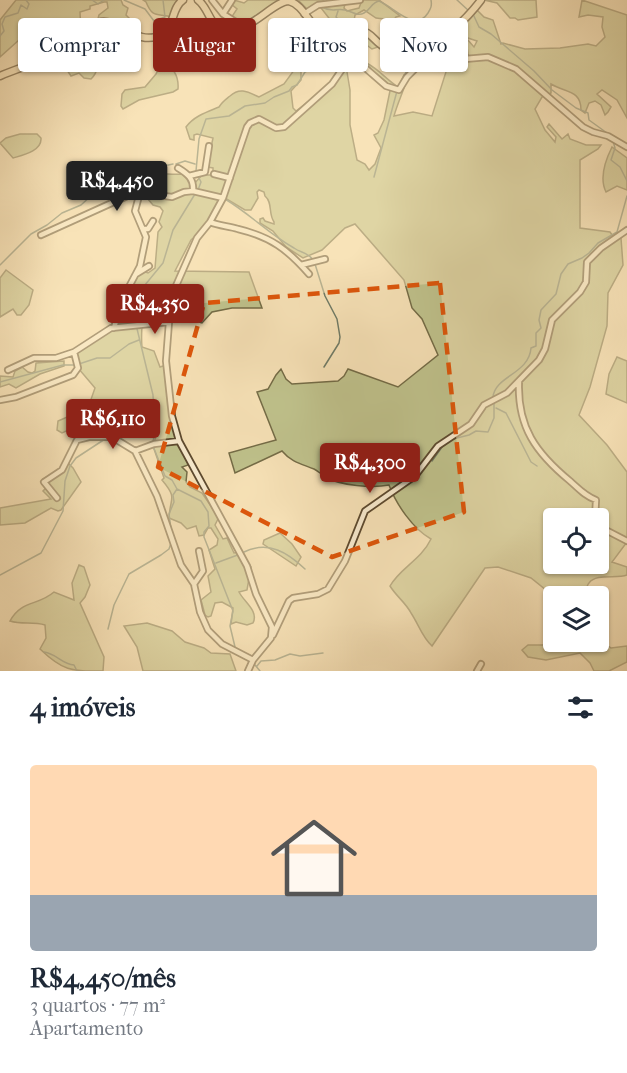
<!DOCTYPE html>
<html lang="pt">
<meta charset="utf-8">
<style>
body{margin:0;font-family:"IM FELL French Canon",serif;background:#f6f6f7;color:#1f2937;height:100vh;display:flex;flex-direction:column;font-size:22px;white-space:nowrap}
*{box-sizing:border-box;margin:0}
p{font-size:20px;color:#747a83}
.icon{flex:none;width:33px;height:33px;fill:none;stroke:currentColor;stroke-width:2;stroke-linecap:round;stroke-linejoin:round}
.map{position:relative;height:671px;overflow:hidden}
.sheet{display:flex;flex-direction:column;background:#fff;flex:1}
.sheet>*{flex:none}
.guide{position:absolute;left:18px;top:18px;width:591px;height:54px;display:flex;gap:12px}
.buttons{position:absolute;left:543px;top:508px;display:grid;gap:12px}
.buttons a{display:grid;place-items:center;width:66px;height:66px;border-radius:6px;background:#fff;box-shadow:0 2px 4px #0004;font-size:30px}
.price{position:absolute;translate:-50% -51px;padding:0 14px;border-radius:6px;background:#8f2418;color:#fff;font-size:20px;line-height:39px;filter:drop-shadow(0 2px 3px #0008)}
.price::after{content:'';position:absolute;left:50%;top:36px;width:18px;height:14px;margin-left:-9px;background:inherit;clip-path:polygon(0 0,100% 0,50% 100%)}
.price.selected{background:#222;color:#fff}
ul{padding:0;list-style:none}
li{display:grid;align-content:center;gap:12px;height:318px;padding:0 30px}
li span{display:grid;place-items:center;height:186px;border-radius:6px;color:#555}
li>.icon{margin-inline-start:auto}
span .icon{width:108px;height:108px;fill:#fffc;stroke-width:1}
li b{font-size:26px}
h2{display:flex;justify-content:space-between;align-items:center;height:72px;padding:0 30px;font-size:26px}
.tag{padding:0 21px;border-radius:6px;background:#fff;box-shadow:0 2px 4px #0004;font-size:21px;line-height:54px}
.tag.selected{background:#8f2418;color:#fff}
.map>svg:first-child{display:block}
.green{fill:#c0c38d;stroke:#746c47;stroke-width:1.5;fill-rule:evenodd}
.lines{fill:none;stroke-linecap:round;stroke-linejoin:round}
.stream{stroke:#6f7b67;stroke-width:1.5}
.minor-casing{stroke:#5c492f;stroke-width:8}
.major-casing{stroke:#281601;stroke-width:9}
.minor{stroke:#faedd1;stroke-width:4.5}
.major{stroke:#f8e3b8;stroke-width:6}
.marked{fill:none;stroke:#de560b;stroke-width:4.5;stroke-dasharray:12 8;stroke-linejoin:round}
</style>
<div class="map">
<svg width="627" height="671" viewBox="0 0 627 671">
<rect width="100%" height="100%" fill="#f8e3b8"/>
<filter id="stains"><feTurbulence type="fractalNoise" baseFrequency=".00333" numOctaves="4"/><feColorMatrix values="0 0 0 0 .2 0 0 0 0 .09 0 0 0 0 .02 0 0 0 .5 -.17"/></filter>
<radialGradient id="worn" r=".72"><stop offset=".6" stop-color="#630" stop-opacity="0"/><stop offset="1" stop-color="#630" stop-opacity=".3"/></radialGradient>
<path class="green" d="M16,0H121L123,5L128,8L126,15L133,22L132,34L114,24L97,22L99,15L108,8L107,2H104L90,6V9L80,12L81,34L54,53C47,49 48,38 42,35L36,43L26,47L19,40L0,57V20Z
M143,0H179L172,17C157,13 153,19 146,2Z
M234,0L244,3L248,0H278L263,13L239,24L231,18L237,9L231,4Z
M298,0H324L322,3L345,4L344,8L347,11L359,8L362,0H379L400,16L396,17L391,24L386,25L384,19L376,18L364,10L355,15L354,21L340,24L332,22L318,4L309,11Z
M484,0H536L537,17L518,20L515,18H510L497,3Z
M582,0L627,15V118L617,100L602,90L597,94L611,107L608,112L605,115L601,105L595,101L589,103L585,113L581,110C581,90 566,93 551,84V93L542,97L535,109L545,130L555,142L556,137L547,127L549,124L562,139L568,134L570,139L586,145H601L598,149L580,160V228L610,232L615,239L621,238L623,265L608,293L607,326L590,387L579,415L607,445L627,472V542L612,562L627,567V575C617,579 596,573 589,583C586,586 586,593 585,597H564L560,587L551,594L531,578L498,567L485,568L432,646C422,637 419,625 411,613C406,603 396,596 390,586C400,568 421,560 431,539C413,529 396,504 389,485C373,488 340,486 326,477C322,475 318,471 314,469C302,464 291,462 282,451L235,473L229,453L276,440L257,392L268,389L276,375L281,369L286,379L292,384L338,381L344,376L348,369L398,387L438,355L422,319L412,308L404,280L355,224L345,228L322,250L303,258L286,247L273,231L260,223V219L263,218L265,221L274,224V222C268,213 273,203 265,196L264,192L259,190L257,192L258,198L251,210H245L225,198L199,233L191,240L175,271L249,272L262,308H232L212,312L202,323L185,318L179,321L184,303L174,298L170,321L156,322L149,318L148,310L145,306L147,297L152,294L150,292L144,294L137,309L140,318L137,320L138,323L142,322C142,331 141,337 142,347L154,351L160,367L166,365L176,429L192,461L191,464L182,467L187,472L186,482L190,487L202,493L217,515L218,519L215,525L223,539L227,538L234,553L240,552L251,567L247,590L239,592C244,602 259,611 253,623L247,625L236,622L231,624L233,608L222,602L215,603L211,616L208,617L205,615L201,600L211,592L208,576L215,569L209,550L217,545L218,539L211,528H208L204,535L199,536L196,526L187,529L181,523L169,518C170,497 178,499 162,480L164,478L154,449L156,430L154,418H148L144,412L132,405L131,413L124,410L121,413L116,411L113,414L107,402L90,408L91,420L62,433L57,430L58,421L88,408L95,388L78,368L75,353L111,327L120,302L128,293L140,270L148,273L155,268L158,232L162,227L159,222L163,211L160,207L153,205L142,192L145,189L144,177C157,170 169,176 182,174L194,184L202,175H213V168L207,167L213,138L197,134L194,135V140L190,139L186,127C194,116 207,112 219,107C222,102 225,100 230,96C240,87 248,92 259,97L284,84L297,66L301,72V80L291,91L293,108L296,111L331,84L346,66L350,90V125L357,160L365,164L369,170L375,164L381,148L374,135L378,133L384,120L391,86L367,66L350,64L349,61C369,56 382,77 398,87L404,75L408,74C405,89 398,101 394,116L413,112L432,116L452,53L451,47L454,46L458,39L464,41L467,39L474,47L477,41L468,38L457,25L475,8L484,17L493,20L501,44L503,43L525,49L560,48L588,44L596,46L605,37L602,27L603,17L588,15L579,17ZM554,519H598V564H554Z
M94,30C94,36 93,44 94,50C96,62 101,69 91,79L84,78L79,73L71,76L59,58L74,50Z
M362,31L381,46L372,49L361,41L349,39L345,45L339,47L338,55L332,56L330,51L321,47L323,38L322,32L325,34Z
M161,64C173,64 179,77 178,89L173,92L139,100L123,109L121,106L122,94L125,90L145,87L156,74Z
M20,134H37L41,138C42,151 23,155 13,158L0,143L6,138Z
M612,147L627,158V190L617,186L606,192C599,178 605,161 612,147Z
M6,270L33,290L29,305L21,315H17L13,309L0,317V278Z
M617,357L627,361V403L606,394L609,374Z
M64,361V366L40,374L16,388L9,384L0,387V376L13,377L15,371L22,367L28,372L32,373L35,371L36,363Z
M65,460L73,468L81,482L61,510L58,511L51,508L25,523L0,525V508L51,499L43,491L45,489L50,491L43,479L59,470Z
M280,533L292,544L301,557L296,566L263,544L264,540Z
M79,565L84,567L90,585L85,597L80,603L104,657L103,671C70,671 63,671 40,649L46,638L45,625C33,621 22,625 10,621C21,600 38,606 54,592L74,600L72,583Z
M599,621L603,628L607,645L611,648L627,646V662L609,671H594L590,663L580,653L546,660L528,657L522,650L528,645H545L553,625L554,642H598Z
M147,623L172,631L185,642L204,648L211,653L230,654L236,671H143L137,647L124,626Z"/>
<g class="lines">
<path class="stream" d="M92,0L98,4L104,0
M124,0L145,9L154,21L165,17L163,0
M457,0L469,11
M322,7C332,13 336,8 345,10C352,11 357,17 364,13C371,9 371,3 379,1C394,7 415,33 428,13C431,8 432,6 431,0
M473,14L479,27L491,34L534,71L552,90L576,108L588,113L589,120L607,133
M325,30L338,19L336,17L338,11
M0,36L4,31L2,24L5,17L18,13L21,5L27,9L29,4L26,0
M413,53L414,30
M402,81L412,58
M613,141L615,148L611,160L620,167L627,181
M176,164L185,161L195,164
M196,171L199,139L206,119L229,116L245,106L265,103L274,97L289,91L292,87L297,85L305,72L320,65L322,35
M198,176L201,182L198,190
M374,177L397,91
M225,199C250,214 269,234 294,248C301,253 308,252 313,260
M315,264L325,296L337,319L340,337L339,343L324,367
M0,265L31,234L47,225L62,213L81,205L93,194L99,192L114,181L133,176L145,170L173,164
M79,364L97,358H110L129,344L139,340
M0,382L63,365H75
M493,397C495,376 529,374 531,348L536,346V333L541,328L539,320L541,310L556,294L561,274L568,264L582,258L589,253L598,243L617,232L627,196
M496,408L506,413L531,462L537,466
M112,435L140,426L154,424
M153,442L155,429L153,395L132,308L140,291L163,263L173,230L195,194
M153,446L165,476L172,480L177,489L201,501L208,512L209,526L204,532V537L233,611L230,626L235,647
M432,461L442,447L453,439L469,435L476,431L488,432L494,418V402
M171,529L169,514L174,502L173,495L177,489
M244,552C269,540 288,553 305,569
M216,563L243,553
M0,575L41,553L63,511L65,481L70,466L76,458L105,439
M108,629L114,605L129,574L161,555L169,549L171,543
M44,652C57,654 62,664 74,665L77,671
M255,665L260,671
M257,666L261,661L275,660L290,654L300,656L323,653"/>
<g class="minor-casing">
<path id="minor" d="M212,0L223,14L242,26
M223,14L232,0
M304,14L318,5L360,0
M390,28L424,30L443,23L452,24L463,39L465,59L488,57L516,69L583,127L593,132L608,136L627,147
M178,168C188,174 194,179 193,191
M214,174L230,178
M189,176L205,172L209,146
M113,186L136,192
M210,222C219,226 229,226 238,229C271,237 287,249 309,274
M143,229H148L153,221
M41,235L136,192L172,197L184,192L193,191L223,198
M301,265L325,259
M136,274L149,266
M114,328L122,300L140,266L146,237L135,211L140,192
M8,370L34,358H56L74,352
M519,381C517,427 536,453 570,481C579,489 585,496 596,500L595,519
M0,400L16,397L73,375L78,368L74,352L111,328L169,322
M135,451L154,444L179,441
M57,498L44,482L62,470L77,440L89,437H112L135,451L157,496L181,565L194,584L200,612L208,630L222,644L253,660
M598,526L627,541
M194,584L203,571L199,551
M273,635L289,601L293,598L318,594L328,589L345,561L365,511L415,476L438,446L471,424L484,405L507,393L539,360L545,349L552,320L580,292L586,282L587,262L601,248L627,230
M248,671L253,660L271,638L272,627L256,594L247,566L179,441L172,416L166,361L169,322L175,288L197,238L210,222L223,198L247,127L250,123L259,119L276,128L284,127L332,84L343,68L349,65L363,66L386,86L399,90L407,77L422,62L427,52
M477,671L481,664"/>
</g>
<g class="major-casing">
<path id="major" d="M198,0C208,7 209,23 220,29C243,41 273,0 289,1C304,5 309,25 322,33C336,41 348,29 362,31C370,32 374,40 380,44C388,51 404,56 414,57C432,54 470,15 481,0
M0,76C21,67 44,61 64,49C77,42 87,25 101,22C118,19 139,48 162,34C175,27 171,8 183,0"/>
</g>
<use href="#minor" class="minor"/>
<use href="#major" class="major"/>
</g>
<path d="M0 0H627V671H0ZM440,283L464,512L332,557L158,467L204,303Z" fill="#f8e3b8" fill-opacity=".55" fill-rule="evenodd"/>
<path class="marked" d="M440,283L464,512L332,557L158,467L204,303Z"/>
<rect width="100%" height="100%" filter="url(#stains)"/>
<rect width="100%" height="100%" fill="url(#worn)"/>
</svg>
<div class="buttons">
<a><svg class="icon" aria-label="locate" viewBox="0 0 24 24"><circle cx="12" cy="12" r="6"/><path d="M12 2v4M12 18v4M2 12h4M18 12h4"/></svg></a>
<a><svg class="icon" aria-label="layers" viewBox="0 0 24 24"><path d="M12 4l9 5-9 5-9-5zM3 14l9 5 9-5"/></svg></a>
</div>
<b class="price selected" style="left:117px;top:212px">R$4,450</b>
<b class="price" style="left:155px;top:335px">R$4,350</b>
<b class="price" style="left:113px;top:450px">R$6,110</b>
<b class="price" style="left:370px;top:494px">R$4,300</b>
<div class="guide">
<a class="tag">Comprar</a>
<a class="tag selected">Alugar</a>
<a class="tag">Filtros</a>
<a class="tag">Novo</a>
</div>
</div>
<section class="sheet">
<h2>4 imóveis<svg class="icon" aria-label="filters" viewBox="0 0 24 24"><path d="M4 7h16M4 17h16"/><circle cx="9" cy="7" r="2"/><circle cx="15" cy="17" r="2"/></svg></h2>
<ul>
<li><span style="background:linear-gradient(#ffd9b3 70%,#9aa5b1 0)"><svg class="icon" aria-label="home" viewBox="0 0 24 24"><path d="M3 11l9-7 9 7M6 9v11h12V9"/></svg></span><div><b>R$4,450/mês</b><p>3 quartos · 77 m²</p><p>Apartamento</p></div></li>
</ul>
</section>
